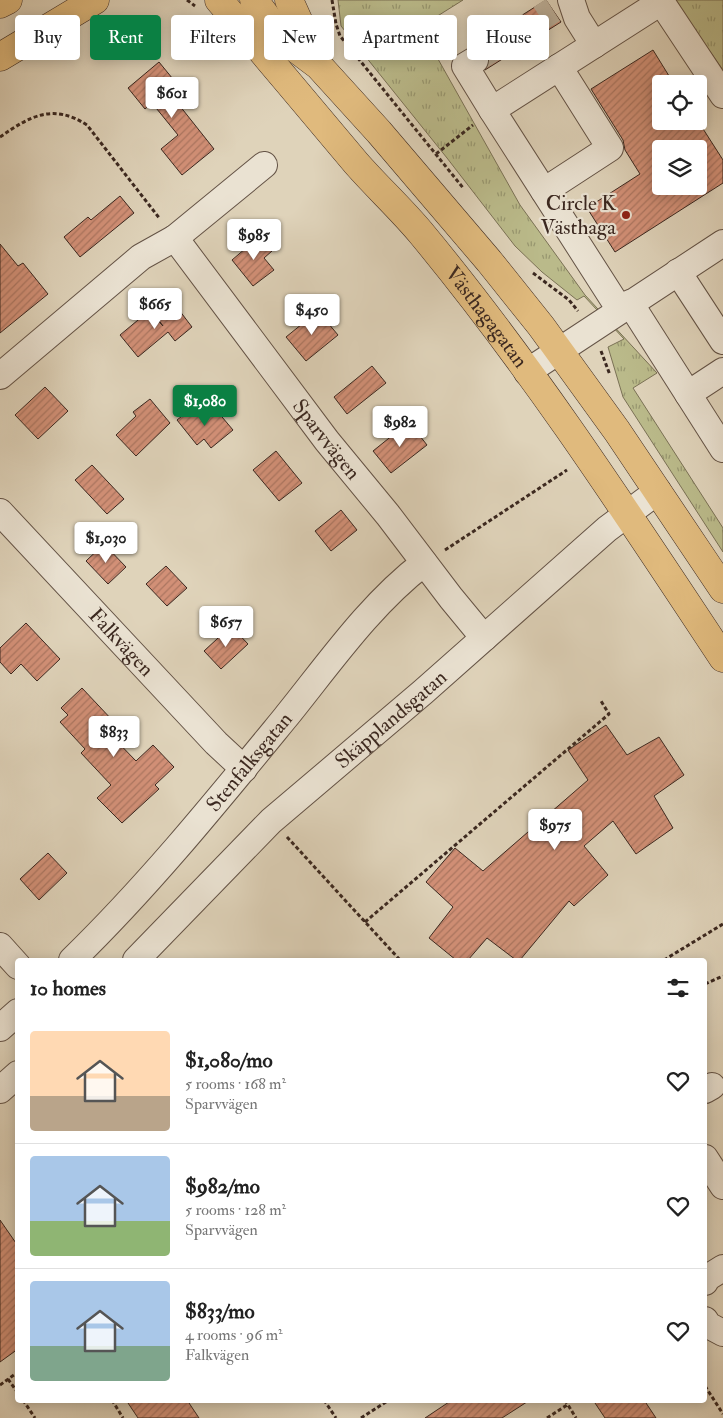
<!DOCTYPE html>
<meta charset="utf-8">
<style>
body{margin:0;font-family:"IM FELL Double Pica",serif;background:#f6f6f6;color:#222;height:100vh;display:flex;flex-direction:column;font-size:19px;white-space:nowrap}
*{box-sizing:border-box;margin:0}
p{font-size:16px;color:#767676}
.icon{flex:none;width:28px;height:28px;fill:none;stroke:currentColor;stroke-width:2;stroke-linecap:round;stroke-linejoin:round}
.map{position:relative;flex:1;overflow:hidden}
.sheet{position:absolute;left:15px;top:958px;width:692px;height:445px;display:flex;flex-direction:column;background:#fff;border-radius:5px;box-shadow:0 2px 12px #0003}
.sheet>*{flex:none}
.guide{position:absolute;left:15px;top:15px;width:694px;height:45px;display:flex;gap:10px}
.buttons{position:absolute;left:652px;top:75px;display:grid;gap:10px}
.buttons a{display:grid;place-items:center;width:55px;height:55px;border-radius:5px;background:#fff;box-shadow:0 2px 12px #0003;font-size:25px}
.price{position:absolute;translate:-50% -42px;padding:0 11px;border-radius:5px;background:#fff;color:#222;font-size:16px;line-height:32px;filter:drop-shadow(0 1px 2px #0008)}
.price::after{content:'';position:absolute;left:50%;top:30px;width:15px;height:11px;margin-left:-8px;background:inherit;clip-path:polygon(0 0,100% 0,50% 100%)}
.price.selected{background:#0b8043;color:#fff}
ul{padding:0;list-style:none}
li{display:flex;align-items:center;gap:15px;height:125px;padding:0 15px}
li+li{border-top:1px solid #e0e0e0}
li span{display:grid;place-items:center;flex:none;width:140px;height:100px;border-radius:5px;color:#555}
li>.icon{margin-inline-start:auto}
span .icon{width:60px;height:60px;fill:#fffc;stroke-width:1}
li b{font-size:21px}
h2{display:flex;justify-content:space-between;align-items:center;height:60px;padding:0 15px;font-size:21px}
.pill{padding:0 18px;border-radius:5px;background:#fff;box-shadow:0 2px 12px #0003;font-size:18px;line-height:45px}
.pill.selected{background:#0b8043;color:#fff}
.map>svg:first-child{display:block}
.grass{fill:url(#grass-tufts);stroke:#7a7155}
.building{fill:url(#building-hatch);stroke:#3b2820;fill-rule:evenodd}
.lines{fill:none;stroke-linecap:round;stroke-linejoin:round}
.minor-tunnel{stroke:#beb19b;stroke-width:26;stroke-dasharray:26 13;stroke-linecap:butt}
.minor-casing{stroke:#645346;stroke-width:28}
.major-casing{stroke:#3b2820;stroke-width:29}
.path{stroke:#3b2820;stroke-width:3;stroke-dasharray:4 2.5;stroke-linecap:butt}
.minor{stroke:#eae2d2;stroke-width:26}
.major{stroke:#e0ba7d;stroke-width:28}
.poi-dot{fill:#8f2418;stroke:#eae2d2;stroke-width:2}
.labels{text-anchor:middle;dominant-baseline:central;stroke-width:4.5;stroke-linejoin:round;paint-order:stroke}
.poi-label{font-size:21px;fill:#3b2820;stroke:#eae2d2;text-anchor:end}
.street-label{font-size:21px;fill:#3b2820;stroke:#eae2d2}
</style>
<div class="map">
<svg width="723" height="1418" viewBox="0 0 723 1418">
<defs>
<pattern id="grass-tufts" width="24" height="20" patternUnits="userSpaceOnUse" patternTransform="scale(1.25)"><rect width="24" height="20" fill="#baba8a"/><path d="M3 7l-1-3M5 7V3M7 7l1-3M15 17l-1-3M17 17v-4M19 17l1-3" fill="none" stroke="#989770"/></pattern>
<pattern id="building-hatch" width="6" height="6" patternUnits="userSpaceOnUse" patternTransform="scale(1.25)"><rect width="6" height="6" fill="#d29077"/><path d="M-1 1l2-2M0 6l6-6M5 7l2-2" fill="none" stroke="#ac7661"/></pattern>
</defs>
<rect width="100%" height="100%" fill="#dfd3ba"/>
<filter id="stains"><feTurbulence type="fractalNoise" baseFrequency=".004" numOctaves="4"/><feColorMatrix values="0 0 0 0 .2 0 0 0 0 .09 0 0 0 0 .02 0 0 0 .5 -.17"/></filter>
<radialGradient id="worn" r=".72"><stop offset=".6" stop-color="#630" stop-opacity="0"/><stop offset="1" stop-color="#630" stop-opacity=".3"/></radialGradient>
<path class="grass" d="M338,0H463L420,27L520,205L585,295L657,373L633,388L723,528V552L623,397L608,347L624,339L584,296L577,300L542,272L515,246L447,158L341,26Z
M674,0H723V70Z"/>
<path class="building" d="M546,0L561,22L485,70L490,60L488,53L483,47L475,45Z
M653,50L674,84H661V121H698L723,160V183L615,252L587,208L640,174L625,150L623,140L591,89ZM661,149H699V186H661Z
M159,62L177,84L168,91L214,149L182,175L161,149L178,135L152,103L145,109L128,88Z
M120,196L134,213L80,257L64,237L88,217L91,220Z
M260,236L272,251L264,258L274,270L253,286L232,260Z
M0,244L18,266L23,263L48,294L0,333Z
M176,306L192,327L175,341L168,332L138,357L120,335L150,310L163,326L158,320Z
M318,311L338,335L306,361L286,337Z
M372,366L386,383L347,414L334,397Z
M45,387L68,411L38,439L15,415Z
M150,399L170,423L136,456L116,435L136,416L133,412Z
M196,405L207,419L217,411L233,430L211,448L204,439L197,445L177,420Z
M409,422L427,445L391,473L373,451Z
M276,451L302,483L279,501L253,470Z
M92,465L124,499L107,514L75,480Z
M341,510L357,530L331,551L315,531Z
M104,544L126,567L108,584L86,561Z
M166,566L187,588L167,606L146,584Z
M26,623L60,659L37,681L21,664L11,674L0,662V648Z
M231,626L248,644L221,669L204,651Z
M82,688L114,722L106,730L136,761L153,745L174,767L155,785L159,789L122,823L97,798L111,785L81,753L85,749L60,722L68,715L61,708Z
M606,725L627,755L659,737L684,775L654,796L673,828L636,854L613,821L584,846L608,875L574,906L569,901L520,960H516L487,938L468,960H456L429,938L453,907L426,882L455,848L483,871L588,780L568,750Z
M48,853L67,873L39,900L20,879Z
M0,1220L18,1246V1349L0,1362Z
M126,1400H187L199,1418H138Z
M452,1400H530L502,1418H425Z
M593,1400H644L656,1418H605Z"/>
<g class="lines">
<path class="minor-tunnel" d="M475,60L553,10"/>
<g class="minor-casing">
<g id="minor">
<path d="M571,0L577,18L594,45"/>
<path d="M660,0L723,95"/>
<path d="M475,60L465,66L492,110"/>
<path d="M544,191L610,148L559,67"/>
<path id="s1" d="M175,238L327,441L388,515L451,598L484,638"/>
<path d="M678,272L723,341"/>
<path d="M630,303L723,449"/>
<path d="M620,310L492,110L661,2"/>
<path d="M527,372L723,243"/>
<path d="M0,376L141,257L175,238L264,165"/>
<path d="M688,394L723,371"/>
<path id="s2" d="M0,512L216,743L244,769"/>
<path d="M0,946L18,966"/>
<path id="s3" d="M72,960C149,885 217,801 285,718C328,665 369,605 424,563"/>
<path id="s4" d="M136,960L271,821L423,692L607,529L658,491"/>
<path d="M0,1028L18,1012"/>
<path d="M0,1090L18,1074"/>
<path d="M705,1090L712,1086"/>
<path d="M705,1158L723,1186"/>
<path d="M705,1282L707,1278L723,1268"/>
<path d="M705,1320L708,1325L723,1333"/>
</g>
</g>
<g class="major-casing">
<g id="major">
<path id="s5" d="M219,0C265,54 310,109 356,163C377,187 401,209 421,233C532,367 627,513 723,658"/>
<path d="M254,0L283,39L319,66L379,132L489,261L541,326L617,431L723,589"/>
<path d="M289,0L317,62"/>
<path d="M0,4L8,0"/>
<path d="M0,57L95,0"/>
</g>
</g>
<path class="path" d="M187,0L195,6
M332,0L336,24L340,36L464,189
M0,137C30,116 53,103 87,125L160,219
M436,154L473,125
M533,273L569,300L578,311
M601,351L610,375
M445,550L567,470
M287,837L400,960
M365,922L609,714L601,701
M664,960L723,924
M705,984L723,976
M8,1379L18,1393
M0,1385L18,1372
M705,1386L723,1414
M23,1400L35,1418
M112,1400L123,1418
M324,1400L336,1418
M565,1400L576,1418
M361,1418L389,1400
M547,1418L567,1405"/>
<use href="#minor" class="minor"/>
<use href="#major" class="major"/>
</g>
<circle class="poi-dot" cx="626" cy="215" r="5"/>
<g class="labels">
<g class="poi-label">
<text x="616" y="203">Circle K<tspan x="616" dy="24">Västhaga</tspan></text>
</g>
<g class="street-label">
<text stroke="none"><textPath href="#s5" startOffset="415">Västhagagatan</textPath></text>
<text stroke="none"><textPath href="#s1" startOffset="252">Sparvvägen</textPath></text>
<text stroke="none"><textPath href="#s2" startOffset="178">Falkvägen</textPath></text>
<text stroke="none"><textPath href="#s4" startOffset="351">Skäpplandsgatan</textPath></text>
<text stroke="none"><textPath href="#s3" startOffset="266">Stenfalksgatan</textPath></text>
</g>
</g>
<rect width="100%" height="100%" filter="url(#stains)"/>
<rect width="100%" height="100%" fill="url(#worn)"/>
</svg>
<div class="buttons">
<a><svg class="icon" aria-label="locate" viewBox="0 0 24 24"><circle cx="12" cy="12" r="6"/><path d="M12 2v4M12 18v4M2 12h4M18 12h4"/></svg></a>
<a><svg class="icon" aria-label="layers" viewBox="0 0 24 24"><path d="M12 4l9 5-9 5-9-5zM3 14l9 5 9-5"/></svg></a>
</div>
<b class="price" style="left:172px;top:119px">$601</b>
<b class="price" style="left:254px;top:261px">$985</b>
<b class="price" style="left:155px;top:330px">$665</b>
<b class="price" style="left:312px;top:336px">$450</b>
<b class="price selected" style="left:205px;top:427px">$1,080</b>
<b class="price" style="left:400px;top:448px">$982</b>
<b class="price" style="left:106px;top:564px">$1,030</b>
<b class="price" style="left:226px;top:648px">$657</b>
<b class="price" style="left:114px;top:758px">$833</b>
<b class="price" style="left:555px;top:851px">$975</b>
<div class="guide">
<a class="pill">Buy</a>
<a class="pill selected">Rent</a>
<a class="pill">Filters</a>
<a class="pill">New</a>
<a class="pill">Apartment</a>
<a class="pill">House</a>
</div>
<section class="sheet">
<h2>10 homes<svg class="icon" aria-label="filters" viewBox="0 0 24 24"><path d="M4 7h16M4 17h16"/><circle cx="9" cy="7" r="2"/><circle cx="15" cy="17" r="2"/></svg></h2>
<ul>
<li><span style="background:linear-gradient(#ffd9b3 65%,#b9a48a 0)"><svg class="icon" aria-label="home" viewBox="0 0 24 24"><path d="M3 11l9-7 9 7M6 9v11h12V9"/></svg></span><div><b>$1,080/mo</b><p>5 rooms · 168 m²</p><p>Sparvvägen</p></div><svg class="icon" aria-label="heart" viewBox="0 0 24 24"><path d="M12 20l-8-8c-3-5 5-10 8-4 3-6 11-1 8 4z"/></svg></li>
<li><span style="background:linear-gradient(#a9c7e8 65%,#8fb573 0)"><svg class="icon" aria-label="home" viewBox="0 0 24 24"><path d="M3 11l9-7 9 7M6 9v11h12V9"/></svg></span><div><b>$982/mo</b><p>5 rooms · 128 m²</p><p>Sparvvägen</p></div><svg class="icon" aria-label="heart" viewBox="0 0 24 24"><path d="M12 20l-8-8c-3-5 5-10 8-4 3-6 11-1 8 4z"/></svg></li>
<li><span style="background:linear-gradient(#a9c7e8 65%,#7fa58c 0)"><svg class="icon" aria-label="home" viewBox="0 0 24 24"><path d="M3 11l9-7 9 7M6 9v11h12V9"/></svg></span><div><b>$833/mo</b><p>4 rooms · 96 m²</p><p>Falkvägen</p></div><svg class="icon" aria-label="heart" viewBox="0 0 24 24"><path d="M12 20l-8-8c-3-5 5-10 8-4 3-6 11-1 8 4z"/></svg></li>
</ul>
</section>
</div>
